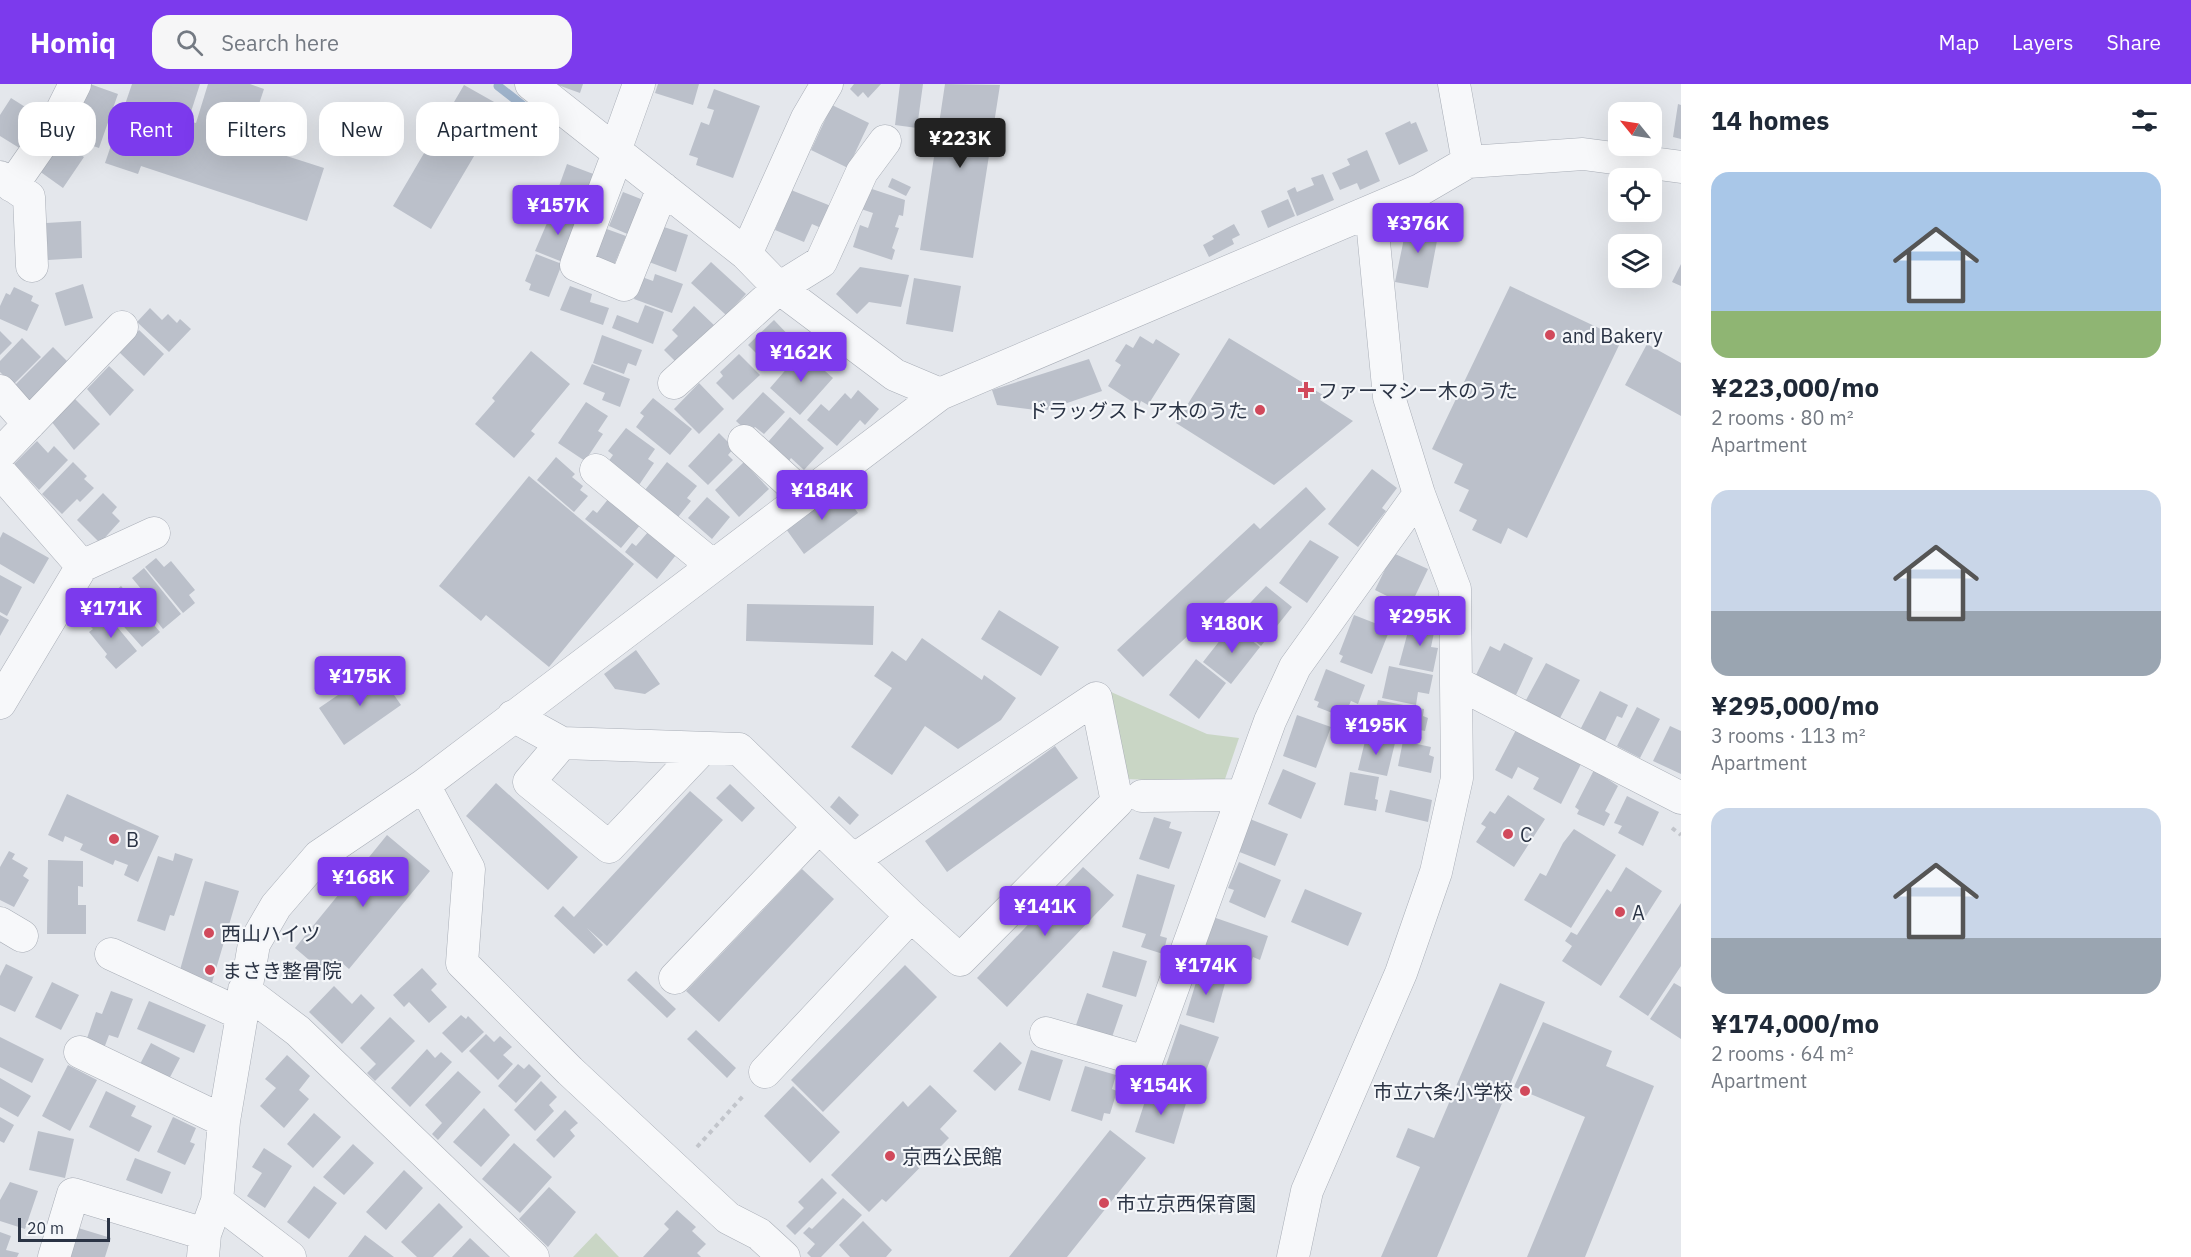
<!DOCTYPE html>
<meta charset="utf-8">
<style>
body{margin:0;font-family:"IBM Plex Sans","Noto Sans JP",sans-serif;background:#f6f6f7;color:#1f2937;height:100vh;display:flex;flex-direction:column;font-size:22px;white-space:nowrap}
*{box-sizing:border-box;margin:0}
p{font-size:20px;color:#747a83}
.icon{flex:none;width:33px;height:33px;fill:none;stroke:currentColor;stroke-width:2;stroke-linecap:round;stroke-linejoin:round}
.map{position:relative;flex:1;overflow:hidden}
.details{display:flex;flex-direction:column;background:#fff;width:510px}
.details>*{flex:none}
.guide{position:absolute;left:18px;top:18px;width:570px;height:54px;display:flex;gap:12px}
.needle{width:39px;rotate:300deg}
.controls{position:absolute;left:1608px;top:18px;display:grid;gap:12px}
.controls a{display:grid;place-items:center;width:54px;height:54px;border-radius:12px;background:#fff;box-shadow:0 6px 24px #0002;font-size:30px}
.scale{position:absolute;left:18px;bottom:15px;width:92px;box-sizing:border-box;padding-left:6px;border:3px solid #2b3445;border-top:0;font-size:16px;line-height:21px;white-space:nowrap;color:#2b3445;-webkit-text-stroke:4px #f4f6f9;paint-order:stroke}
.price{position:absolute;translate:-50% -51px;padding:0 14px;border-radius:6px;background:#7c3aed;color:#fff;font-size:20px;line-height:39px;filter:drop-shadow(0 2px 3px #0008)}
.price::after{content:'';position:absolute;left:50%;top:36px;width:18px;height:14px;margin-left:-9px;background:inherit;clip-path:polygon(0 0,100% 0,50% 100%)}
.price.on{background:#222;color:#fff}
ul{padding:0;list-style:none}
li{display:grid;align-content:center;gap:12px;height:318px;padding:0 30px}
li span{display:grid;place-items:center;height:186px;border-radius:18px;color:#555}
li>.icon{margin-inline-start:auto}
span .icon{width:108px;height:108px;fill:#fffc;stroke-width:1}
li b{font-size:26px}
h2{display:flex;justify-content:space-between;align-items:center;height:72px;padding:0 30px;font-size:26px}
.tag{padding:0 21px;border-radius:18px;background:#fff;box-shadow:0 6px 24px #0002;font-size:21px;line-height:54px}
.tag.on{background:#7c3aed;color:#fff}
header{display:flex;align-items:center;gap:36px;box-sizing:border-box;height:84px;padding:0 30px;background:#7c3aed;color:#fff}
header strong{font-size:28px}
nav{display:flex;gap:33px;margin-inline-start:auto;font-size:21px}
.search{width:420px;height:54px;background:#f6f6f7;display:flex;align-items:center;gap:15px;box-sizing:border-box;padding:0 21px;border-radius:18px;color:#747a83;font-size:22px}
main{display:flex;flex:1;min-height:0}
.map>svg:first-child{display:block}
.green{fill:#c9d6c5}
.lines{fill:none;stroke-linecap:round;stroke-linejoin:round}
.stream{stroke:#9fb4cc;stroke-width:9}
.building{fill:#bbc0ca}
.minor-casing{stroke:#a9aeb7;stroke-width:33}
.path{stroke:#c2c5cb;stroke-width:4;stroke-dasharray:4.5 4.5;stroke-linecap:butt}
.minor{stroke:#f7f8fa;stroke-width:32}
.poi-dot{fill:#d1495b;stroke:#f4f6f9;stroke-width:2}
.labels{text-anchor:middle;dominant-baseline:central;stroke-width:4.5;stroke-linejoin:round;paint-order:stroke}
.poi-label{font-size:20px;fill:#2b3445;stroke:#f4f6f9;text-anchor:start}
</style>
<header>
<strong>Homiq</strong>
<div class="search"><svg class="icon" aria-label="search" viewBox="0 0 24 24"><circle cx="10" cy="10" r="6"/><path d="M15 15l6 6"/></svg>Search here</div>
<nav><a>Map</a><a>Layers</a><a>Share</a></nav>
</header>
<main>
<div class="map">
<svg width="1681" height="1173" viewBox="0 0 1681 1173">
<rect width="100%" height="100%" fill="#e4e7ec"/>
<path class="green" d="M1111,608L1207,650L1239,654L1224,698L1123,695Z
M596,1149L619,1173H573Z"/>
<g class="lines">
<path class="stream" d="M498,2L534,30"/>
</g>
<path class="building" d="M90,0L118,10L99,64L79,57L85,40L71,35Z
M132,0H200L188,37L196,39L208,0H250L264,5L246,59L324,84L307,137L141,82L138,90L105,79Z
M555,0H583L580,9Z
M658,0H699L693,21L655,9Z
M854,0H881L868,14L863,8L858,13L850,5Z
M900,0H923L917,44L895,41Z
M945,0L1000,1L973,174L920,166Z
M464,1L503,23L431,145L393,122Z
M714,5L760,22L733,94L696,81L698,74L689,71L701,38L709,41L714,26L707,24Z
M11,14L41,33L21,65L0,52V31Z
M1678,20L1681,21V55L1673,53Z
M832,21L869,39L848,84L811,66Z
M1410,37L1411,40L1416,38L1428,67L1399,81L1385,49Z
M56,53L84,73L63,104L35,84Z
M1367,66L1380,97L1360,106L1357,99L1340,106L1332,89L1350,81L1347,75Z
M567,80L596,91L583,128L553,119Z
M1323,90L1334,116L1297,132L1287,107L1295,103L1297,108L1314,101L1311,94Z
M892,94L911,103L906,112L888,103Z
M869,104L905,116L903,132L899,131L895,143L899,144L892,164L895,166L892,176L853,163L860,141L868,144L873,129L861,125Z
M791,106L831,122L821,144L812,140L804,158L775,146Z
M623,108L646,117L632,152L609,142Z
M1288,115L1295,132L1268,144L1261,127Z
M553,125L576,135L574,139L578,141L565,179L535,167Z
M1408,135L1440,141L1428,204L1395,198Z
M81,137L82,174L48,176L46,139Z
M1234,140L1240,151L1232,155L1234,160L1209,173L1203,161L1214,155L1212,152Z
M661,142L688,151L676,188L649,178Z
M604,144L626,152L612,186L591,178Z
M536,170L562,180L549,213L529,206L531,200L525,197Z
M711,178L746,210L726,231L691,199Z
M1681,180V202L1672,198Z
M860,183L909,191L901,223L869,218L857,230L836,210Z
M655,190L683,200L672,229L634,215L642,193L653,197Z
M914,194L961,202L953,248L906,240Z
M83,200L93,234L65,242L55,209Z
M570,202L592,210L590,218L609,224L603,241L560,226Z
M1510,202L1622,255L1527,454L1508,444L1501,460L1472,446L1477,436L1459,427L1469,406L1454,399L1463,380L1432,365Z
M14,203L33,212L31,217L39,221L27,247L0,235V222L6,209L10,211Z
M645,221L664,228L653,260L612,244L617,231L638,239Z
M694,222L715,242L678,280L664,266L678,252L672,246Z
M150,224L162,236L168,230L177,239L180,235L191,245L169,268L137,238Z
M774,236L795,258L770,283L748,261Z
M139,246L164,270L144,292L119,268Z
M0,247L12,259L0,271Z
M602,251L642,266L636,282L628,279L624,290L593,279Z
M1140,252L1153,260L1156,255L1180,270L1148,321L1141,317L1139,322L1108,302L1121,281L1115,277L1126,260L1133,264Z
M22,254L41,273L13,301L0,288V277Z
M1229,254L1323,311L1320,316L1353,337L1274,401L1176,339Z
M1647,260L1681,279V332L1625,301Z
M53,263L70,280L31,319L14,302Z
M531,267L570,300L531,347L535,350L514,374L475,340L495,317L492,314Z
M802,267L833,294L800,331L770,304Z
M739,270L760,291L733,316L716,299L723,292L720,288Z
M1089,275L1102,307L1044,327L997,321L992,306Z
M592,280L630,295L620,323L602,316L605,309L583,300Z
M109,282L134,306L110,332L87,305Z
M699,299L724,325L699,350L674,325Z
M858,306L879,325L865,341L860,336L837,362L807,336L821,320L829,327L845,309L851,315Z
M763,308L785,328L764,350L755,343L749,349L736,337Z
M74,314L100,340L74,366L51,337Z
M653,314L692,345L670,371L636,343L644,332L640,329Z
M586,318L608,332L598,347L603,350L585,377L558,359Z
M790,333L824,364L804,386L791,374L789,377L768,358Z
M626,344L655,365L648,375L654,379L639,401L608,378L613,371L608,367Z
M719,349L734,364L728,371L733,376L708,401L688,382Z
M37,357L48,369L54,362L68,376L39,406L14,380Z
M556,373L575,390L572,393L583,402L580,406L588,412L574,428L537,396Z
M73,378L87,392L84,395L94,404L80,418L77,415L62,430L42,410Z
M667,378L697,402L687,414L691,417L678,433L645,406Z
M744,378L769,405L739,433L715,406Z
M1372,385L1397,404L1382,424L1386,427L1358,463L1328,440Z
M529,392L634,480L549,583L486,531L481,537L439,502Z
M1306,403L1326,425L1143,593L1117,566L1254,439L1260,445Z
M840,404L858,429L804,470L786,445Z
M103,409L117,423L112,429L120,437L100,459L77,436Z
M707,413L730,433L712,455L688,434Z
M609,414L641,440L621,464L585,435L593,426L597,429Z
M3,448L49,474L34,500L0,480V454Z
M648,448L676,471L657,495L625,468L632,459L636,462Z
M1310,456L1339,473L1307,519L1279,499Z
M1393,469L1428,485L1406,531L1385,521L1389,513L1375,506Z
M156,474L164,483L171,477L195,506L189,511L195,519L183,529L145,483Z
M144,484L181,530L163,545L141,517L147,512L132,494Z
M0,491L22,503L7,532L0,528Z
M121,502L160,548L142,563L118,536L124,530L109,512Z
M1266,502L1292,523L1261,562L1238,543L1244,537L1238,532Z
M747,520L874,522L873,561L746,557Z
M99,521L137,567L116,585L105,573L107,570L89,548L93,545L90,542L98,535L91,528Z
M999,526L1059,563L1041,592L981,555Z
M0,531L9,536L0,552Z
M1354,531L1390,545L1372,590L1340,578L1343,572L1339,570Z
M1418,535L1436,539L1431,563L1438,564L1433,588L1399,581L1410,540L1417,541Z
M1232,541L1260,563L1231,600L1203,578Z
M922,554L982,596L984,591L1016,614L1001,636L958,665L925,642L892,691L851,663L892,604L874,592L892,567L906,577Z
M1504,559L1533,574L1516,611L1476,591L1490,562L1500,567Z
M636,566L660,600L645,610L615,605L604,590Z
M1196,575L1226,599L1199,635L1169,611Z
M1546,579L1580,596L1560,634L1526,616Z
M1389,582L1433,591L1429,610L1418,608L1416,621L1382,614Z
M376,585L401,621L344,661L319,624Z
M1326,585L1365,601L1358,620L1351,617L1346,628L1342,626L1340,632L1317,623L1319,618L1314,616Z
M1600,607L1628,621L1622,634L1617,632L1605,657L1581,644Z
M1378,616L1424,625L1423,632L1428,634L1425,647L1415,645L1414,648L1405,647L1404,653L1385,649L1386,642L1373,639Z
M1637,623L1660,635L1640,674L1617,662Z
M1297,631L1331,643L1316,684L1283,672Z
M1670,642L1681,647V690L1653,677Z
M1516,646L1581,680L1561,720L1533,705L1539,694L1518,683L1512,695L1495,686Z
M1366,653L1395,659L1387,692L1358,686Z
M1403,657L1431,663L1429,671L1434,673L1431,689L1398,682Z
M1055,662L1078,694L947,788L925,757Z
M1283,685L1316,699L1301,735L1268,720Z
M1594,686L1618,702L1605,727L1610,730L1604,742L1577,730L1579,726L1575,723Z
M1350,688L1379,693L1375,715L1378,716L1376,727L1344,721Z
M496,699L578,773L548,806L466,732Z
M730,700L755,724L742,738L716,714Z
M1390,706L1432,716L1428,738L1385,728Z
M690,707L723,736L607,862L587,844L603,861L594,870L554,832L563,822L574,833Z
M67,710L159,752L138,798L124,791L128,781L115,776L113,781L80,766L83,760L65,752L63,758L48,751Z
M1508,711L1545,735L1514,783L1476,758L1486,743L1481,740L1490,727L1495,730Z
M839,712L859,731L850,741L830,723Z
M1627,712L1659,728L1643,762L1618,749L1622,742L1614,739Z
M1154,733L1171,738L1169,744L1182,748L1169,785L1139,775Z
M1250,735L1288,750L1275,782L1237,767Z
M1574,745L1616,771L1571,844L1524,816L1540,789L1546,792L1563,759Z
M387,751L430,787L349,885L341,878L329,893L295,864Z
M9,767L15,770L12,775L28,784L23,792L29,796L14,823L0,816V783Z
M175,769L193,775L174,832L170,831L165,847L137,837L158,772L173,777Z
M48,776L83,777V803L78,802V821H86V850H47Z
M1239,778L1281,796L1265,834L1229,818L1234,806L1228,804Z
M1083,783L1114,811L1007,923L977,894Z
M1626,783L1662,807L1601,902L1562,877L1572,862L1565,857L1571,848L1577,851L1607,805L1611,808Z
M802,785L834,815L719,938L686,907Z
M1137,790L1175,801L1160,852L1167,854L1163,870L1141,863L1146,850L1122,843Z
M205,797L239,807L211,902L178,893Z
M1305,805L1362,829L1348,862L1291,838Z
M1681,819V882L1648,932L1619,913Z
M1213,833L1268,852L1260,876L1253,873L1248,886L1200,869Z
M1113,867L1147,877L1136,913L1102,903Z
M6,880L33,893L15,928L0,921V892Z
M905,881L937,913L823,1028L791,996Z
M1201,882L1213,886L1212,892L1226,896L1214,939L1186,931Z
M422,884L437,900L431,906L447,923L429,939L409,918L404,923L393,911Z
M636,887L676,925L667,934L627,896Z
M52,898L79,911L61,946L35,933Z
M1500,899L1545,918L1437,1173H1381L1420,1083L1396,1073L1408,1044L1434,1054Z
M1674,899L1681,903V955L1650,935Z
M334,902L352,920L361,910L375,924L342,960L309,928Z
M111,907L133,915L118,954L109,951L103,967L85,960L96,928L102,930Z
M1087,909L1123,921L1111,956L1075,944Z
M149,917L206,941L194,969L137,945Z
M461,931L466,935L468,932L484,948L462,969L442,949Z
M390,933L415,957L375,997L367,989L376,980L360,964Z
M1543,938L1612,967L1606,982L1654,1002L1585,1173H1527L1585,1033L1514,1003Z
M1180,940L1219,953L1199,1005L1162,993Z
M696,946L736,984L727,994L687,955Z
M486,950L494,958L500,952L512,963L503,971L513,980L498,996L469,967Z
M0,953L44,975L32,999L0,983Z
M1000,958L1022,979L995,1007L973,987Z
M151,959L180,974L168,997L139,982Z
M427,965L435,974L441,968L452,978L410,1023L391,1004Z
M1031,966L1063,976L1050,1017L1018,1006Z
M287,971L310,992L299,1006L309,1015L284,1044L260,1022L276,1004L265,995Z
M518,980L524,985L529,980L541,992L516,1019L498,1002Z
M68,981L97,996L70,1047L42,1032Z
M1085,982L1116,991L1112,1005L1117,1007L1110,1030L1104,1029L1102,1037L1071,1027Z
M458,987L481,1008L438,1056L432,1050L442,1039L425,1021Z
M0,994L31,1012L18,1033L0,1023Z
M541,997L557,1013L549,1021L554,1027L535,1047L514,1026Z
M930,1001L957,1027L940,1045L949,1054L886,1118L882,1115L869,1128L831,1091L903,1017L908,1023Z
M793,1002L840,1048L810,1079L764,1032Z
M1149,1005L1187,1016L1174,1060L1135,1048Z
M106,1007L136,1022L131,1032L152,1042L139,1068L89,1043Z
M484,1024L510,1051L481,1083L453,1058Z
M565,1026L578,1039L570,1046L575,1052L554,1074L536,1056Z
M314,1029L341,1053L313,1084L287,1060Z
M0,1033L14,1041L4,1059L0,1057Z
M173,1033L196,1044L190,1058L195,1060L185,1081L157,1068Z
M1110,1046L1146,1074L1067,1173H1009Z
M38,1047L74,1055L65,1094L29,1086Z
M514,1059L552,1093L520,1129L482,1095Z
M353,1060L374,1079L344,1111L323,1093Z
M264,1064L292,1082L265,1124L247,1112L262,1089L252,1083Z
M135,1074L171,1088L162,1110L126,1096Z
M404,1086L423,1104L386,1146L366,1128Z
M822,1094L837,1109L795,1151L786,1142L804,1124L798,1118Z
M10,1098L38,1107L25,1145L0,1137V1116Z
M314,1102L337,1119L309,1155L287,1138Z
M549,1103L576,1128L548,1163L519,1135Z
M843,1114L862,1131L821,1173H811L807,1169L815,1160L803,1149L809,1143L812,1145Z
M439,1119L463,1143L433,1173H417L401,1158Z
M677,1126L696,1143L692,1147L706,1160L697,1169L701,1173H643L669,1145L664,1140Z
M863,1137L892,1166L886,1173H850L839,1161Z
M75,1143L111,1154L105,1173H66Z
M0,1148L11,1152L6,1166L19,1169L17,1173H0Z
M365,1151L394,1173H348Z
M470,1154L490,1173H452Z"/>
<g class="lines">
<g class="minor-casing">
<path id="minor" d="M531,0L746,170L779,204L895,291L940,310
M1454,0L1468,78
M615,67L639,0
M618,69L576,181L624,201L663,104
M0,93L29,113L32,182
M12,102L55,40L75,0
M746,170L807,34L827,0
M674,299L779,204L821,178L862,88L885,57
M0,307L29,340
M744,357L804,412
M0,370L122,243
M596,386L712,481
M0,388L82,482L0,619
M82,482L154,449
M1457,599L1681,714
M513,632L562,659L739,665L853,776L1096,614L1117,718L960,876L911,832L765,988
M562,659L529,698L609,763L703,664
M424,701L469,785L462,879L570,987L728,1134L759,1150L784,1173
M1142,712L1242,711
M853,776L911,832
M0,839L22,852
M111,870L241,930
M675,894L818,744
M244,906L298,947L533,1173
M1046,949L1146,978L1270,637L1295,583L1419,410
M80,968L224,1037
M217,1117L290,1173
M54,1173L73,1110L205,1150
M203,1173L205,1150L217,1117L224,1037L254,860L276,822L319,772L424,701L940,310L1420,106L1468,78L1583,70L1681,83
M1293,1173L1307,1107L1401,889L1436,788L1457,694L1455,505L1419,410L1389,313L1371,127"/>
</g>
<path class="path" d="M1672,744L1681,751
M697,1063L744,1011"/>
<use href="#minor" class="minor"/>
</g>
<g class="poi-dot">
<circle cx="1550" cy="251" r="6"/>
<path d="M1303 297h6v6h6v6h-6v6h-6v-6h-6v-6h6z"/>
<circle cx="1260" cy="326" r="6"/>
<circle cx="1508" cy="750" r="6"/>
<circle cx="114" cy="755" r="6"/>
<circle cx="1620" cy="828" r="6"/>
<circle cx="209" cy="849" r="6"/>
<circle cx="210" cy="886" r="6"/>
<circle cx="1525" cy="1007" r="6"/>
<circle cx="890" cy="1072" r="6"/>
<circle cx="1104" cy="1119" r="6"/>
</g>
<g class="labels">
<g class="poi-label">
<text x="1562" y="251">and Bakery</text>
<text x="1318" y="306">ファーマシー木のうた</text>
<text x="1248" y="326" text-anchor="end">ドラッグストア木のうた</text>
<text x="1520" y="750">C</text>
<text x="126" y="755">B</text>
<text x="1632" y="828">A</text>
<text x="221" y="849">西山ハイツ</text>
<text x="222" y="886">まさき整骨院</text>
<text x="1513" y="1007" text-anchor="end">市立六条小学校</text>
<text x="902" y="1072">京西公民館</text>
<text x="1116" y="1119">市立京西保育園</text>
</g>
</g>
</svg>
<div class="controls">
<a><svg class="needle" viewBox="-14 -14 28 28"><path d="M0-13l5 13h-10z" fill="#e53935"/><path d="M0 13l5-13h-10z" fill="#747a83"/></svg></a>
<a><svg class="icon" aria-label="locate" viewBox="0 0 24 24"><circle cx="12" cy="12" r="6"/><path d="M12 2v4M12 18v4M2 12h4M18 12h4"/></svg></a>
<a><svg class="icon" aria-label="layers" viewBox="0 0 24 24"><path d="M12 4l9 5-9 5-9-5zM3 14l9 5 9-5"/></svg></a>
</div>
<div class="scale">20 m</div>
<b class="price on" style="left:960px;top:85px">¥223K</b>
<b class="price" style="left:558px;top:152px">¥157K</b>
<b class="price" style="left:1418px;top:170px">¥376K</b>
<b class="price" style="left:801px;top:299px">¥162K</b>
<b class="price" style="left:822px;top:437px">¥184K</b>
<b class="price" style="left:111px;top:555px">¥171K</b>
<b class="price" style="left:1420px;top:563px">¥295K</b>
<b class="price" style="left:1232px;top:570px">¥180K</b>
<b class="price" style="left:360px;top:623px">¥175K</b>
<b class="price" style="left:1376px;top:672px">¥195K</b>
<b class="price" style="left:363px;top:824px">¥168K</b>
<b class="price" style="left:1045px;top:853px">¥141K</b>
<b class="price" style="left:1206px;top:912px">¥174K</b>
<b class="price" style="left:1161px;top:1032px">¥154K</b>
<div class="guide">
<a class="tag">Buy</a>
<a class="tag on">Rent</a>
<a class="tag">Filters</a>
<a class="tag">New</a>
<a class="tag">Apartment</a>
</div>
</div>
<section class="details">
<h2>14 homes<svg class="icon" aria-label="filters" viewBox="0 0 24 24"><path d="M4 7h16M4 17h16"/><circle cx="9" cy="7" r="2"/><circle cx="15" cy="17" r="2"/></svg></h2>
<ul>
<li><span style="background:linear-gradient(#a9c7e8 75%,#8fb573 0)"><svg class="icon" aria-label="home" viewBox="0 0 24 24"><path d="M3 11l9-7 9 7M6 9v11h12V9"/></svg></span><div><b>¥223,000/mo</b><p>2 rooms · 80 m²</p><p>Apartment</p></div></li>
<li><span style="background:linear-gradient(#c9d6e8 65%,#9aa5b1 0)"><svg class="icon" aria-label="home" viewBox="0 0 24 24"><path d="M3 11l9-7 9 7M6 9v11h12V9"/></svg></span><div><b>¥295,000/mo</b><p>3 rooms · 113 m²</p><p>Apartment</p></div></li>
<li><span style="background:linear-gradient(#c9d6e8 70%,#9aa5b1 0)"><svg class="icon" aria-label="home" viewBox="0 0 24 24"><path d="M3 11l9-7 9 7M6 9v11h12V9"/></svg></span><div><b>¥174,000/mo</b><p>2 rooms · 64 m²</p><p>Apartment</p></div></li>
</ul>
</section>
</main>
